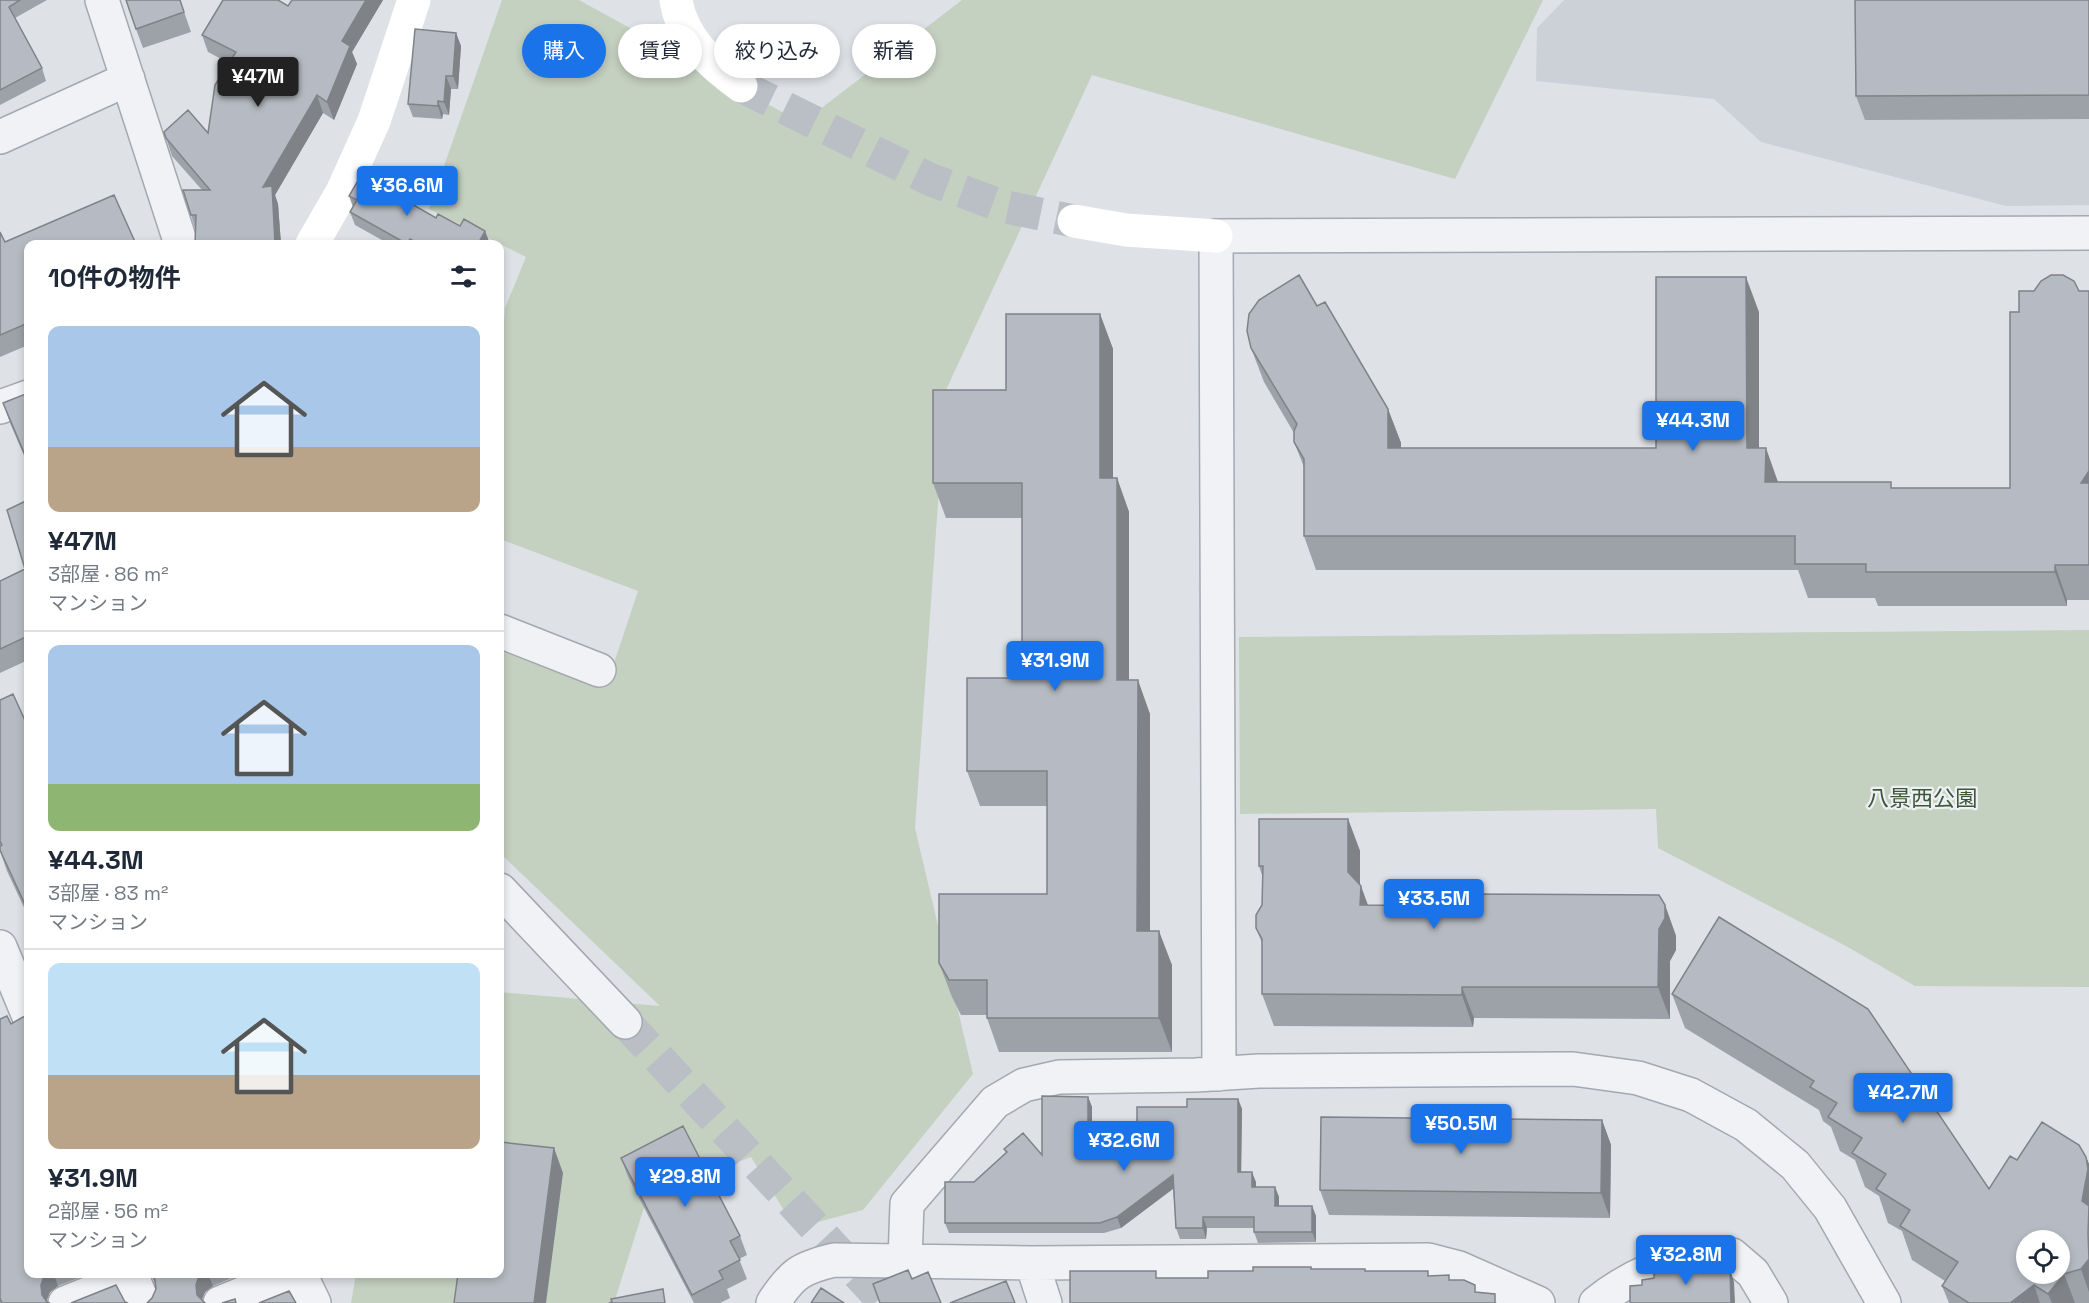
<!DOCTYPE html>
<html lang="ja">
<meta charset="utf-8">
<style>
body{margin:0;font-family:"Space Grotesk","Noto Sans JP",sans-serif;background:#f2f2f3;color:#1f2937;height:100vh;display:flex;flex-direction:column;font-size:22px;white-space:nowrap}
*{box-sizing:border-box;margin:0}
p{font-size:20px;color:#747a83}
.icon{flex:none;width:33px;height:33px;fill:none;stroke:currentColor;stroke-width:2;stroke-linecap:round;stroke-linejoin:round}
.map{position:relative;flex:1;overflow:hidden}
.drawer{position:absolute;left:24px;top:240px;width:480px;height:1038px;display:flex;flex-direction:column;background:#fff;border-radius:12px;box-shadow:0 3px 9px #0003}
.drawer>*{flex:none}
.guide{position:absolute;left:522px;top:24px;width:570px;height:54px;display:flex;gap:12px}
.tools{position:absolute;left:2016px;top:1230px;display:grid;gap:12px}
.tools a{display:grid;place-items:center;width:54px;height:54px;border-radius:50%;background:#fff;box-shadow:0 3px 9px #0003;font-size:30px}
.price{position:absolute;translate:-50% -51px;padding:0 14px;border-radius:6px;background:#1a73e8;color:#fff;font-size:20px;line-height:39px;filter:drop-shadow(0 2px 3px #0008)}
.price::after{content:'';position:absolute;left:50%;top:36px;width:18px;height:14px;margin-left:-9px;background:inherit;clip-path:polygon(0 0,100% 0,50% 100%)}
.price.selected{background:#222;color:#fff}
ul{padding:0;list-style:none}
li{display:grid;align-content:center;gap:12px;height:318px;padding:0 24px}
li+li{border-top:2px solid #e0e1e3}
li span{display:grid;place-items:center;height:186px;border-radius:12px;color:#555}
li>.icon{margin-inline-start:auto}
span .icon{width:108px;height:108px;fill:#fffc;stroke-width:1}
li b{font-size:26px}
h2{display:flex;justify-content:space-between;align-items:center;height:72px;padding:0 24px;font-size:26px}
.tag{padding:0 21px;border-radius:27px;background:#fff;box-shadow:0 3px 9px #0003;font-size:21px;line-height:54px}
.tag.selected{background:#1a73e8;color:#fff}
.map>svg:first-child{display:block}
.built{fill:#ccd1d8}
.green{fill:#c4d0c0}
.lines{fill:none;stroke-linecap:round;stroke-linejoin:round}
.street-tunnel{stroke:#babec5;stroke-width:33;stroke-dasharray:33 16;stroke-linecap:butt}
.secondary-tunnel{stroke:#babec5;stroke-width:33;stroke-dasharray:33 16;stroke-linecap:butt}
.street-casing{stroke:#a4a9b0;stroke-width:36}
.street{stroke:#f1f2f5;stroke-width:33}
.secondary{stroke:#fff;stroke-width:33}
.wall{fill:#9da1a8}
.shaded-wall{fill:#7f8388}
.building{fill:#b6bbc3;stroke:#7f8388;stroke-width:1.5;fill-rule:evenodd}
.labels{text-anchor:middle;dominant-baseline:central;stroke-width:4.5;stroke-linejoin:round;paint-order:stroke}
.park-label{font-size:22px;fill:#3d5737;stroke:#edf0f4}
</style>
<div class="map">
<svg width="2089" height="1303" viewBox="0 0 2089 1303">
<rect width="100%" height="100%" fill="#dee2e7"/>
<path class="built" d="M1564,0H2089V205L2006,206L1761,142L1714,99L1536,81L1537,28Z"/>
<path class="green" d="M502,0H579L802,123L962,0H1543L1455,179L1092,75L946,390L915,828L973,1074L863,1210L795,1228L751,1157L647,1198L614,1303H351L356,1274H500V992L660,1006L500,853V632L608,681L638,591L500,539V380L505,308L526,257L429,209Z
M2089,630V987L1915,986L1846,946L1658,848L1656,809L1240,814L1239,637Z"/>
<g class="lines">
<path class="street-tunnel" d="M625,1022L885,1303"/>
<path class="secondary-tunnel" d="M741,86L929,179L1002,206L1074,221"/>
<g class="street-casing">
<path id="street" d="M102,0L181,244
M0,137L128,79
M0,407L28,397
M500,631L599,670
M500,890L625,1022
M0,947L28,1014
M1219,1074L1216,236L2089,233
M905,1261L907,1204L995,1102L1024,1085L1059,1077L1196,1075L1259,1071L1573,1069L1638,1078L1691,1095L1746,1125L1795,1165L1830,1208L1884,1303
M1032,1263L1045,1303
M131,1274L143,1303
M300,1274L314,1303
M65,1303L132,1276
M220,1303L290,1274
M773,1303C792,1274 800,1268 834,1260L1032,1263L1428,1260L1459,1268L1538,1303
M1596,1303C1622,1282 1652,1267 1685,1259C1700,1255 1717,1256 1732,1255L1753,1273L1771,1303"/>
</g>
<use href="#street" class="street"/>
<path class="secondary" d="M676,0C682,39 711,64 741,86
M1074,221L1126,230L1216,236
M312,244L342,192L374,121L414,0"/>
</g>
<path class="wall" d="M0,0H47L15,18L42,68L46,81L0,105Z
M180,0L191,32L143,48L136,29Z
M292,0H383L352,52L357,64L334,120L323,113L275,195L278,204L281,244H195V228L191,215L202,190L172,156L164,132L208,133L229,63L208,52L202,35L288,6Z
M2089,0V119L1865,120L1856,96Z
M456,33L461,46L458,89H451L449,115L443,114L442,119L413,117L408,104Z
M386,184L388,191L436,218L460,226L485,231L490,244H389L355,225L350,212L353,207L349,196Z
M0,232L5,242L28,244V345L0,357Z
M2079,291H2089V600H2067V606H1878L1875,598H1808L1798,570H1316L1304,536V467L1294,442V433L1264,382L1251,348L1317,306L1388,409L1401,443V448H1656L1759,312V448L1778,482L1893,488H2010L2019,312Z
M1100,314L1113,349V478H1117L1129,512V680L1150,714V931L1172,965V1052H999L987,1018V1015H961L952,997L939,963L1047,894V806H980L967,771L1022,678V518H946L933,483L1006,390Z
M28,393V465L10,423L3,403Z
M28,500V660L0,673V581L25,569Z
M0,700L28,727V916L7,871L0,851Z
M1348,819L1360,851V884L1368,905H1665L1676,936V950L1670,961V1019L1474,1018L1473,1027L1274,1026L1262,994V943L1256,928L1262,905L1263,878L1259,866Z
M1672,994L1989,1189L2017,1160L2086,1157L2089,1164V1303H1949L1942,1286L1945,1281L1912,1260L1902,1231L1888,1223L1879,1196L1865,1187L1855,1160L1840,1151L1831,1127L1823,1121L1819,1110L1685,1028Z
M0,1019L11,1024L28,1274H88L58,1286L50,1292L47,1301L50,1303H0Z
M1088,1097L1092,1107V1138L1137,1137L1187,1107L1238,1099L1242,1109L1241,1172L1256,1182V1187H1275L1279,1197V1206H1312L1316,1216V1242L1258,1243L1254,1232V1228H1207L1206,1239H1180L1176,1228L1173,1188L1121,1228L1104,1233H949L945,1223L974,1182L1006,1153L1004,1149L1042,1155Z
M1602,1120L1611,1145L1610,1218L1329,1215L1320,1190Z
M621,1158L740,1236L747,1255L739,1259L747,1279L727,1289L730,1298L720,1303H694L628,1177Z
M151,1274H241L213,1286L205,1292L202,1300L203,1303L152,1298L156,1289L155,1283Z"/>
<path class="shaded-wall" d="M366,0H383L352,52L357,64L334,120L327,102L342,41Z
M456,33L461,46L458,89L453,76Z
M446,76L451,89L449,115L444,102Z
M317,95L323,113L275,195L278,204L281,244H276L263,187Z
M438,101L443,114L442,119L438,106Z
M485,231L490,244H478Z
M1746,277L1759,312V482L1747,448Z
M1100,314L1113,349V512L1100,478Z
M1388,409L1401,443V482L1388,448Z
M1766,448L1778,482H1765Z
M2089,471V506L2081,483Z
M1117,478L1129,512V714L1117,680Z
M2055,565L2067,600V606L2055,572Z
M1138,680L1150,714V965L1137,931Z
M1348,819L1360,851V903L1348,872Z
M1361,886L1372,917L1360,905Z
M1665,905L1676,936V950L1670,961V1019L1658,987L1659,929Z
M1159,931L1172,965V1052L1159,1018Z
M1462,987L1474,1018L1473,1027L1462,995Z
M1088,1097L1092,1107V1148L1088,1138Z
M1238,1099L1242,1109L1241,1182L1238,1172Z
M1602,1120L1611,1145L1610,1218L1601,1193Z
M554,1148L563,1173L546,1303H534Z
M2086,1157L2089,1164V1221L2082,1201Z
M1252,1172L1256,1182V1197L1252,1187Z
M1173,1175L1177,1186L1121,1228L1117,1217Z
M1275,1187L1279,1197V1216L1275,1206Z
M1312,1206L1316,1216V1242L1312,1232Z
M1203,1217L1207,1228L1206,1239L1203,1228Z
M2089,1259V1292L2081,1269Z
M1730,1269L1734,1282L1735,1303H1731Z
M48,1274H54L58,1286L50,1292L46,1301L42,1295L41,1285L44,1276Z
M203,1274H208L213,1286L205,1292L201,1301L197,1295L196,1285L199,1276Z
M2064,1274L2075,1303H2052L2048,1294Z
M2034,1285L2040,1303H2010Z"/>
<path class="building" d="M0,0H20L9,7L42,68L0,90Z
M126,0H180L184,12L136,29Z
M223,0H278L288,6L292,0H366L342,41L350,46L327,102L317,95L263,187L272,186L275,243L256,244H257H195L196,215H191L183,190H210L166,138L164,132L188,110L208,133L215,85L236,52L202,35Z
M1855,0H2089V95L1856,96Z
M415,29L456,33L453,76H446L444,102L438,101V106L408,104Z
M363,172L386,184L384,188L436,218L438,214L460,226L464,219L485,231L478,244H419L410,239L407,244L350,212L357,200L349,196Z
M114,195L136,244H28V323L0,335V232L5,242Z
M1299,275L1317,306L1325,302L1388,409V448H1656V277H1746L1747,448H1766L1765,482H1891V488H2010V312H2019V291H2034L2041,281L2051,275H2063L2074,281L2079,291H2089V471L2081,483H2089V565H2055V572H1866V564H1795V536H1304V459L1294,442V431L1297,424L1251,348L1247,331L1249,314L1259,300Z
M1006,314H1100V478H1117V680H1138L1137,931H1159V1018H987V980H949L939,963V894H1047V771H967V678H1022V483H933V390H1006Z
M28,393V462L3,403Z
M28,500V636L0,649V581L25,569L7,510Z
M13,694L28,727V911L0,850V846L2,845L0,841V700Z
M1259,819H1348V872L1361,886L1360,905L1459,906V894L1659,895L1665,905V918L1659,929L1658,987H1462V995L1262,994V939L1256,928V915L1262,905L1263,866H1259Z
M1719,917L1868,1009L1989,1189L2010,1156L2017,1160L2042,1122L2079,1145L2086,1157L2088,1169L2082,1201L2089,1206L2088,1233L2089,1259L2081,1269L2064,1274L2048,1294L2034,1285L2010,1303H1969L1942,1286L1958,1262L1900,1226L1910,1210L1876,1189L1886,1174L1852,1153L1862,1138L1828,1117L1837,1103L1810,1087L1814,1081L1672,994ZM2026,1240H2060V1274H2026Z
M7,1016L11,1024L23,1017L28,1016V1274H48L44,1276L41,1285L42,1295L47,1302L50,1303H2L0,1298V1019Z
M1042,1096L1088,1097V1138L1137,1137V1107H1187V1099H1238V1172H1252V1187H1275V1206H1312V1232H1254V1217H1203V1228H1176L1173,1175L1117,1217L1100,1223H945V1182H974L1007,1152L1004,1149L1023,1133L1042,1155Z
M1321,1117L1602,1120L1601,1193L1320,1190Z
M683,1126L740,1236L730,1241L740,1260L719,1271L723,1279L692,1295L621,1158Z
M500,1142L554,1148L534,1303H454L458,1274H500Z
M1722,1263L1730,1269L1731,1303H1630V1286L1642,1285V1280L1654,1278V1274L1671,1268L1688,1269V1264Z
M1253,1267H1311V1269H1365V1271H1428V1276L1449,1275V1280H1464L1475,1285V1292L1495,1294V1303H1070V1271H1156V1278H1208V1271H1253Z
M908,1270L912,1279L928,1272L941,1303H880L873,1284Z
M152,1274H203L199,1276L196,1285L197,1295L205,1303H147L152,1298L156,1289L155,1280Z
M1006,1281L1015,1303H950Z
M116,1285L125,1302L128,1303H71Z
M821,1288L844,1303H811Z
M663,1289L665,1303H609L612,1302L611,1299Z
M289,1291L296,1303H259Z
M235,1299L236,1303H222Z"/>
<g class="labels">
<g class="park-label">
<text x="1922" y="798">八景西公園</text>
</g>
</g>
</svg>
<div class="tools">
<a><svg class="icon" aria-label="locate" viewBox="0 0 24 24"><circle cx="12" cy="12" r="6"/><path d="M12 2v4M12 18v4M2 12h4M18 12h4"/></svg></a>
</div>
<b class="price selected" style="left:258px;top:108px">¥47M</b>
<b class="price" style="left:407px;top:217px">¥36.6M</b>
<b class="price" style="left:1693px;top:452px">¥44.3M</b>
<b class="price" style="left:1055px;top:692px">¥31.9M</b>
<b class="price" style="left:1434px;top:930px">¥33.5M</b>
<b class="price" style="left:1903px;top:1124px">¥42.7M</b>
<b class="price" style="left:1461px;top:1155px">¥50.5M</b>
<b class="price" style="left:1124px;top:1172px">¥32.6M</b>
<b class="price" style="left:685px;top:1208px">¥29.8M</b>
<b class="price" style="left:1686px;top:1286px">¥32.8M</b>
<div class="guide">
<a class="tag selected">購入</a>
<a class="tag">賃貸</a>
<a class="tag">絞り込み</a>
<a class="tag">新着</a>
</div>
<section class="drawer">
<h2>10件の物件<svg class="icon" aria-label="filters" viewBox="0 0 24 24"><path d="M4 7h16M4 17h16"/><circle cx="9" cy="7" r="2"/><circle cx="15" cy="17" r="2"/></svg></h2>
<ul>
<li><span style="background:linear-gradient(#a9c7e8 65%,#b9a48a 0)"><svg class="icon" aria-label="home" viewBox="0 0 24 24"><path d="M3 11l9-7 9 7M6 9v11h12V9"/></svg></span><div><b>¥47M</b><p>3部屋 · 86 m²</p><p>マンション</p></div></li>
<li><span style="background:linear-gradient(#a9c7e8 75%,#8fb573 0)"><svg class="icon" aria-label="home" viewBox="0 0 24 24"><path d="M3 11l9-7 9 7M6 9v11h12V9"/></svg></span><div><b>¥44.3M</b><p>3部屋 · 83 m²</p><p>マンション</p></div></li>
<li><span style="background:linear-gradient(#bfe0f5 60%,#b9a48a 0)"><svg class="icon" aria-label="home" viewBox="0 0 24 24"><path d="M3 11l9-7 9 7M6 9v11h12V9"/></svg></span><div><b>¥31.9M</b><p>2部屋 · 56 m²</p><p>マンション</p></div></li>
</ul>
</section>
</div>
